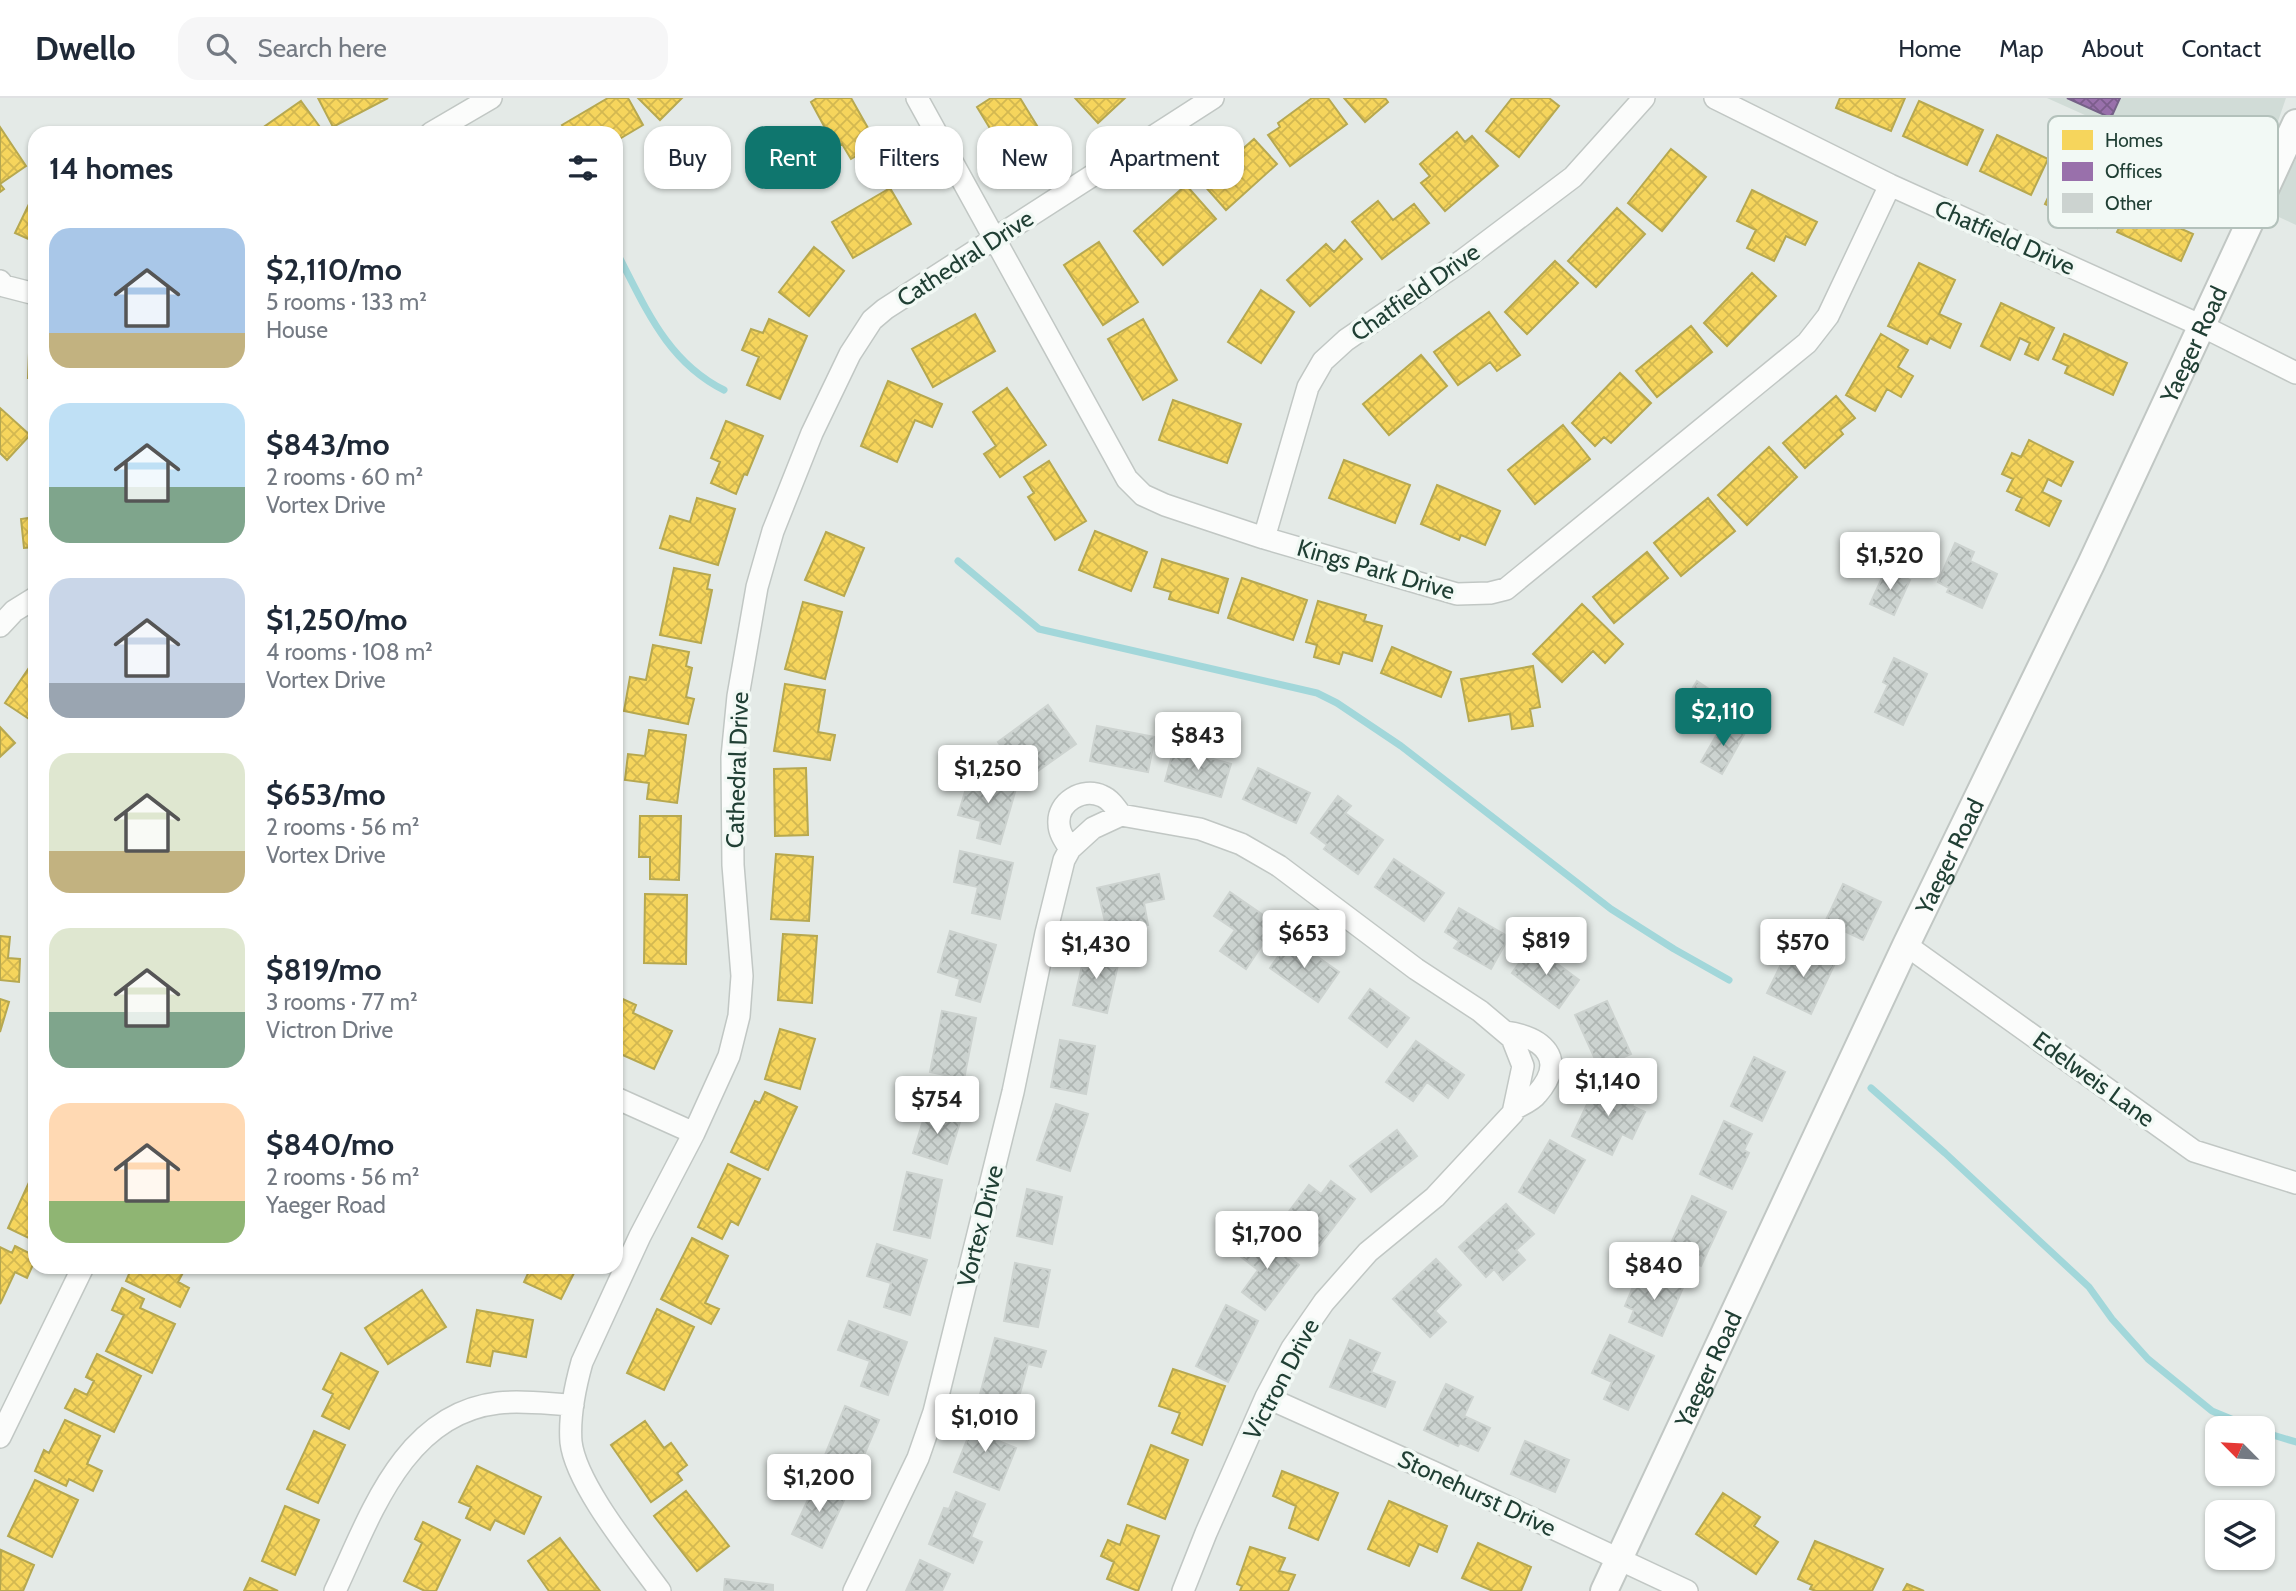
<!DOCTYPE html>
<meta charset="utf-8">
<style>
body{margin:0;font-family:Cabin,sans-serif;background:#f6f6f7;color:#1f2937;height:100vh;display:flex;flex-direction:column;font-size:26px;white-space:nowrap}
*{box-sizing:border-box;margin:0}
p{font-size:23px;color:#747a83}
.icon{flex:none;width:38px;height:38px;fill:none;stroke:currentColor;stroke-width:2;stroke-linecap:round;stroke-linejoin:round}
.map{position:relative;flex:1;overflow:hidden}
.sheet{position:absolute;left:28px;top:28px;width:595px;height:1148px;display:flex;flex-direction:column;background:#fff;border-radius:21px;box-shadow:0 2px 5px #0004}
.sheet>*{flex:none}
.guide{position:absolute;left:644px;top:28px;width:665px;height:63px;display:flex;gap:14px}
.needle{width:46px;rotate:294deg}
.controls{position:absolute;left:2205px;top:1318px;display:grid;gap:14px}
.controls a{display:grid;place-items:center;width:70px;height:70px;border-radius:14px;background:#fff;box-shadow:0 2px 5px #0004;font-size:35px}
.price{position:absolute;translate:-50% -60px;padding:0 16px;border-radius:7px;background:#fff;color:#222;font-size:23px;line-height:46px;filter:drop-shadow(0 2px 4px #0008)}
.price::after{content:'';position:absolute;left:50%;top:42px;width:21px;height:16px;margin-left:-10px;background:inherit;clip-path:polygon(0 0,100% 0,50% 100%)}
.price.active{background:#0f766e;color:#fff}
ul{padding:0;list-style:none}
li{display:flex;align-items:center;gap:21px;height:175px;padding:0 21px}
li span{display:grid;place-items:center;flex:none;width:196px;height:140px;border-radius:21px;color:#555}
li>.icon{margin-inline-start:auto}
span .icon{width:84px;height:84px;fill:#fffc;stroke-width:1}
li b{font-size:30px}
h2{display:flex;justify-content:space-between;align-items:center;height:84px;padding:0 21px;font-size:30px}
.tag{padding:0 24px;border-radius:21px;background:#fff;box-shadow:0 2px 5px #0004;font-size:24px;line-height:63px}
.tag.active{background:#0f766e;color:#fff}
header{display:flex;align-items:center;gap:42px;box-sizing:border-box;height:98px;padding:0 35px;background:#fff;border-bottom:2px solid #e0e1e3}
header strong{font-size:33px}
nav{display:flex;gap:38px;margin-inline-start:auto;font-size:24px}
.search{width:490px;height:63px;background:#f6f6f7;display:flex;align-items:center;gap:18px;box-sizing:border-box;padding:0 24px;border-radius:21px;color:#747a83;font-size:26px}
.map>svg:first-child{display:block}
.built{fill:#d1dcd7}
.homes{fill:url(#homes-cross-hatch);stroke:#b6a850;stroke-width:2}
.offices{fill:url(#offices-cross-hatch);stroke:#756187;stroke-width:2}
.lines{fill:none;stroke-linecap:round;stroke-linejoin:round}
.stream{stroke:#a2d7da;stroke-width:7}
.building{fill:url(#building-cross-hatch);stroke:#cdd3d0;stroke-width:2}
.minor-casing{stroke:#c1c7c4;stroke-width:24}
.tertiary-casing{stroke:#c1c7c4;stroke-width:30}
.minor{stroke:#fbfcfb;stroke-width:21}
.tertiary{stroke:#fbfcfb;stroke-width:26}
.labels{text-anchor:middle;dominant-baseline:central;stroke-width:7;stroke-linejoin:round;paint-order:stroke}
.street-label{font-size:24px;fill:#203f34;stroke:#f2f9f5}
.key{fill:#f2f9f5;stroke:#b3c1bb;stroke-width:2}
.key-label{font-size:19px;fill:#203f34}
</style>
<header>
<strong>Dwello</strong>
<div class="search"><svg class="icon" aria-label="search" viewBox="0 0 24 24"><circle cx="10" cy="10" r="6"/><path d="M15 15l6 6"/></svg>Search here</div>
<nav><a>Home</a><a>Map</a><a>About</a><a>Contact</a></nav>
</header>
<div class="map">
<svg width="2296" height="1493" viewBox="0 0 2296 1493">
<defs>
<pattern id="homes-cross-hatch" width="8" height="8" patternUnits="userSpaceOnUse" patternTransform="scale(1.75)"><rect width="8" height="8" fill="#f6d55c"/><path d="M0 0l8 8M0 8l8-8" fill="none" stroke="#d3b851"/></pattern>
<pattern id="offices-cross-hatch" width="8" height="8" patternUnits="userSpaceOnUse" patternTransform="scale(1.75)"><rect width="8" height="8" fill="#9970ab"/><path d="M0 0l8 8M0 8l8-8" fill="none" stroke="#7c5d8c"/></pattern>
<pattern id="building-cross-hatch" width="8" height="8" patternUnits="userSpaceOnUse" patternTransform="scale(1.75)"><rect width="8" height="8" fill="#ccd3d0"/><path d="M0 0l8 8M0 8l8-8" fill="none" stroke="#afb6b3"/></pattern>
</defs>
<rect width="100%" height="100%" fill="#e4eae7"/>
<path class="built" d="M2047,0H2286L2254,93Z
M2296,61V127L2268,114Z"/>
<path class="homes" d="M318,0H388L333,29Z
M608,0H628L643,27L616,43V35H567L562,27Z
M638,0H682L660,22Z
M817,0H851L877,46L851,61L842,46L836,50L811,4Z
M991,0H1020L1050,49L1014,70L977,9Z
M1075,0H1125L1098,25Z
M1312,0H1328L1347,26L1290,68L1268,37L1280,29L1278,25Z
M1344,0H1385L1388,4L1365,24Z
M1512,0H1549L1559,8L1519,59L1486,33Z
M1840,0H1905L1891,33L1836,10Z
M301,3L322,32L317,35H255Z
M1919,3L1983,32L1967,67L1903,38Z
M0,29L26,68L0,86L4,91L0,94Z
M1457,34L1465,44L1472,38L1498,68L1445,113L1421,85L1430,78L1420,66Z
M1997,37L2048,61L2031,97L1980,73Z
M1254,41L1277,66L1226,112L1203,86Z
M1671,51L1706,79L1662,133L1628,105Z
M2070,53L2097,66L2084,95L2098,101L2101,94L2111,98L2097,130L2045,106Z
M1186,87L1216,121L1163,167L1134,133Z
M890,90L911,126L853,160L832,124Z
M1752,92L1817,124L1805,147L1786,138L1774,163L1747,150L1756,132L1737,123Z
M2133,101L2180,122L2177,129L2193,136L2181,163L2117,134Z
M1378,103L1393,122L1414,106L1429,125L1382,161L1352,124Z
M29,106L35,108V144L15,135Z
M1617,110L1645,136L1596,189L1568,163Z
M1345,142L1362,161L1310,208L1287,182L1326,146L1334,154Z
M1099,144L1138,204L1103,227L1064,167Z
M814,149L844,173L809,218L779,194Z
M1555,163L1578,185L1527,236L1505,214Z
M1919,165L1955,182L1939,216L1961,226L1950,250L1930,240L1927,246L1888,228Z
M1752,175L1776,198L1727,248L1704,225Z
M1261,192L1294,214L1261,265L1228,244Z
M2001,205L2054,230L2038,262L2025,256L2030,245L2020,240L2010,262L1981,248Z
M1489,214L1520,257L1497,273L1490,264L1458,287L1434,254Z
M975,216L995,253L933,289L912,251Z
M769,221L807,238L780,301L747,287L759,259L742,252L751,231L763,235Z
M1143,221L1177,282L1143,302L1108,241Z
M1691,228L1712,254L1657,299L1636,273Z
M1881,236L1908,252L1898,269L1913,278L1901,299L1887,291L1875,313L1846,297Z
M2064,236L2127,265L2113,297L2065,275L2068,268L2053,261Z
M29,255H35V280H28Z
M1421,257L1447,288L1389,337L1363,306Z
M1620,275L1651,305L1611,345L1604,339L1595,348L1572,325Z
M888,283L942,306L932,329L915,322L897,364L861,348Z
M1007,290L1046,347L1000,379L984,356L996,348L973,314Z
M1836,298L1855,320L1840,332L1843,336L1805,370L1783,345Z
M1173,302L1241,326L1227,365L1159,342Z
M0,310L30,337L7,362L0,355Z
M726,323L763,338L747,377L744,376L736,396L711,385L720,364L711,360Z
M1563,327L1590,361L1535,406L1508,372Z
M2029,342L2073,364L2061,388L2048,381L2042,394L2061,403L2049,428L2016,412L2022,400L2007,393L2013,381L2002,376L2012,355L2021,359Z
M1769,349L1797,379L1747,427L1718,397Z
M1344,362L1410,387L1395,425L1329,400Z
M1049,363L1086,423L1055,442L1028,399L1034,395L1024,379Z
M1437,387L1500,413L1485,447L1461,437L1459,442L1421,426Z
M697,400L735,411L718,467L660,450L670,418L690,424Z
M1708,400L1735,433L1681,478L1654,445Z
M35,419V449L24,450L21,421Z
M1095,433L1147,454L1131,493L1079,472Z
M826,434L864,450L844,498L805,482Z
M1647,454L1668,480L1614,525L1593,499Z
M1162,461L1228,481L1218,515L1169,501L1171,494L1154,489Z
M674,470L710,477L707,491L712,492L701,545L660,537Z
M1242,480L1307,502L1293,542L1228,520Z
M1318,503L1366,517L1364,523L1382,528L1372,563L1343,554L1339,566L1314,559L1317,547L1306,544Z
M803,504L842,514L825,581L785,571Z
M1582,506L1623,546L1605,565L1593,553L1562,584L1533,556Z
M653,547L689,554L686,568L692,570L686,599L694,601L688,626L624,613L630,579L646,582Z
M1392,549L1451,574L1441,599L1381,575Z
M35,561V625L5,605Z
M1533,568L1540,609L1530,611L1533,628L1512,631L1510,616L1469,623L1461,581Z
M785,586L825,592L818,634L835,637L830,662L774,653Z
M0,629L15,645L0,659Z
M649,632L686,637L677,705L647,701L649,685L625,682L628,656L645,658Z
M806,670L808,737L775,738L774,671Z
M640,718H681L679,782L650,781V759H639Z
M776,756L813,759L809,823L771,821Z
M645,796L687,797L686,866L644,865Z
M783,836L817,838L812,905L778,902Z
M0,838L10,839L8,860L20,861L19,884L0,882Z
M616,898L636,907L633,915L672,933L654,971L616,954Z
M0,901L9,904L0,934Z
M780,931L815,941L800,991L765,981Z
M765,994L797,1009L768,1072L731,1054L755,1003L760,1005Z
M728,1066L760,1081L738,1127L731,1123L722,1141L698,1129Z
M31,1080L35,1081V1143L8,1130Z
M692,1140L728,1158L705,1205L719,1211L711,1226L661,1201Z
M15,1148L35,1158V1162L27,1180L15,1174L0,1206V1149L12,1155Z
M132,1169H186L178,1184L189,1190L180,1209L126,1183Z
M531,1169H577L561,1201L524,1184Z
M122,1190L144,1201L140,1210L175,1226L152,1275L106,1253L124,1217L112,1212Z
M422,1192L446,1229L388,1266L365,1230Z
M657,1211L694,1229L664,1292L627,1275Z
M477,1212L533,1222L526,1259L493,1253L490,1268L467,1264Z
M341,1255L378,1274L349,1331L322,1318L333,1296L323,1291Z
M97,1256L141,1278L114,1334L65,1310L75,1291L87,1297L94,1283L86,1279Z
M1173,1271L1225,1288L1202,1347L1172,1335L1180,1315L1159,1308Z
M65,1322L100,1338L87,1366L102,1373L93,1393L69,1381L66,1388L35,1373L44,1352L49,1355Z
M645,1323L664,1350L671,1345L687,1367L677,1375L682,1382L651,1404L611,1347Z
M314,1333L345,1347L318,1405L287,1391Z
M1151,1347L1188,1362L1165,1421L1128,1406Z
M477,1368L541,1399L524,1436L495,1422L490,1432L466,1420L471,1409L459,1404Z
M1282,1373L1338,1395L1318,1442L1289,1430L1296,1408L1273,1398Z
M35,1382L78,1402L52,1459L8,1438Z
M686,1393L729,1448L697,1473L654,1418Z
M1723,1395L1760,1419L1754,1428L1778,1444L1756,1476L1696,1436Z
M1389,1403L1447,1428L1437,1454L1419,1446L1409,1468L1368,1451Z
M285,1408L319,1422L295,1477L262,1463Z
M423,1424L460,1442L436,1493H425L404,1483L422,1445L415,1441Z
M1127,1427L1159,1438L1138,1493L1107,1481L1114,1464L1101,1458L1108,1442L1120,1447Z
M560,1440L600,1493H549L528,1463Z
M1815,1443L1883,1471L1872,1493H1816L1810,1491L1812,1487L1798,1481Z
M1478,1445L1531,1469L1521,1493H1493L1462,1480Z
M1250,1449L1285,1460L1279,1473L1295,1477L1288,1493H1240L1242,1488L1237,1486Z
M1,1452L34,1467L23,1493H0Z
M250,1480L278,1493H244Z
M1907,1486L1924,1493H1903Z"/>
<path class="offices" d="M2067,0H2120L2111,20Z"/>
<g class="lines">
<path class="stream" d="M616,153C645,208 666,263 724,292
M958,463L1039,531L1317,595L1337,605L1401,648L1611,811L1674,851L1729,882
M1871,990L1945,1055L2089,1189L2112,1221L2148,1261L2212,1313L2253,1330
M2263,1334L2296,1344"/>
</g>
<path class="building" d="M1955,445L1974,454L1970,463L1997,476L1982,510L1947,494L1949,490L1938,484Z
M1886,471L1910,482L1894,517L1870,506Z
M1894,560L1927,576L1903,627L1875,614L1888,587L1883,584Z
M1697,583L1721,599L1710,616L1686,601Z
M1048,607L1076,646L1025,682L998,644Z
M1724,624L1745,635L1722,676L1701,664Z
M1097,628L1155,639L1148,674L1090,663Z
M1174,650L1231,666L1221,699L1165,683Z
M1258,670L1310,695L1296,725L1243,701Z
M971,674L1017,687L1000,746L977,740L981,723L958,717Z
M1338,698L1351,708L1345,715L1383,742L1358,776L1324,751L1327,747L1311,735Z
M960,753L1013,765L1000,821L972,815L978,789L954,784Z
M1394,761L1444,795L1424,823L1375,789Z
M1159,776L1164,801L1144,805L1148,827L1108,836L1097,790Z
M1843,786L1881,804L1863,842L1825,824Z
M1230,794L1276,826L1246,871L1220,853L1235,832L1214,818Z
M1459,810L1509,839L1491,871L1454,850L1459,843L1445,834Z
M950,833L996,847L980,904L956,897L960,881L938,874Z
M1291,840L1339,874L1318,904L1270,870Z
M1532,847L1579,882L1559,910L1512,875Z
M1814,847L1838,859L1811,916L1767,895L1787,854L1806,864Z
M1086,850L1120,858L1107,915L1073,907Z
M1370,891L1409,920L1387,949L1349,920Z
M1607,903L1631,956L1599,970L1575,917Z
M942,913L976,920L964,981L930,974Z
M1060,942L1095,948L1086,996L1051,989Z
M1416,943L1464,977L1448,1000L1427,984L1413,1003L1386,984Z
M1754,959L1785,974L1762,1023L1731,1008Z
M1599,981L1636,999L1632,1008L1645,1014L1632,1041L1622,1036L1612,1057L1572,1038Z
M1056,1006L1088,1016L1070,1073L1037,1062Z
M927,1010L961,1021L947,1066L913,1055Z
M1724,1023L1752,1036L1744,1052L1749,1055L1732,1091L1700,1076Z
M1397,1032L1417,1058L1371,1094L1350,1068Z
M1550,1042L1585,1062L1554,1115L1519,1094Z
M907,1074L942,1082L930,1140L894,1132Z
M1331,1083L1355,1101L1319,1148L1284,1120L1309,1087L1321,1096Z
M1027,1091L1062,1099L1052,1146L1017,1138Z
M1692,1098L1726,1114L1701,1168L1668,1152Z
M1506,1106L1534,1136L1516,1152L1525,1162L1503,1182L1494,1171L1486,1179L1459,1149Z
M1257,1135L1299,1167L1265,1212L1242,1194L1258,1172L1240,1158Z
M877,1146L927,1162L910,1217L884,1209L891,1185L867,1178Z
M1436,1161L1461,1187L1435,1213L1446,1224L1430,1239L1393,1201Z
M1015,1165L1050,1172L1038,1229L1004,1223Z
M1653,1172L1685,1185L1662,1238L1629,1224L1634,1212L1625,1208L1635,1184L1646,1188Z
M1226,1207L1258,1223L1228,1284L1196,1268Z
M849,1223L907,1244L888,1297L861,1288L870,1263L838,1252Z
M1610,1237L1654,1258L1628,1312L1604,1301L1612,1284L1592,1275Z
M995,1240L1046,1253L1041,1269L1028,1266L1016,1310L979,1300Z
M1350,1242L1380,1255L1371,1274L1395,1284L1385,1309L1330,1289Z
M1446,1286L1473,1299L1464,1318L1490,1330L1478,1353L1460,1345L1458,1348L1424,1332Z
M845,1308L879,1322L856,1376L823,1362Z
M978,1315L1002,1325L996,1342L1016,1350L999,1392L954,1374Z
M1525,1343L1569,1362L1555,1394L1511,1376Z
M817,1382L847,1396L822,1450L792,1436Z
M956,1394L985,1406L971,1439L982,1444L973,1465L929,1446L944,1410L949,1411Z
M920,1462L950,1476L942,1493H906Z
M725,1481L773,1487V1493H724Z"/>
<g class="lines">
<g class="minor-casing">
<path id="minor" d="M917,0L1127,381L1143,397L1165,407L1264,440L1457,496L1490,495L1506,491L1807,245L1828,218L1890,87
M1715,0L1890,87L2202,228L2296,275
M431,35L491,0
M0,183L4,188L35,196
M1264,440L1308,289L1323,263L1346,242L1463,162L1573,79L1644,0
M0,528L14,513L35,500
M1070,751C1065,743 1059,735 1059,726C1057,704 1083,689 1102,698C1110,701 1116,710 1121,717
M1906,847L2194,1053L2296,1085
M1505,934C1543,939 1568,961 1537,996C1532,1003 1521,1007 1514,1011
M616,1000L694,1035
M1266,1299L1433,1374L1687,1493
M0,1339L83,1169
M335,1493C370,1419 403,1316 498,1305C522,1302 549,1306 573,1307
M660,1493C634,1457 576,1387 571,1344C569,1318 575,1289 582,1264L640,1138L694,1035L729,958L739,918L742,878L733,767L732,659L738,598L757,489L773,433L812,335L850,256L872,222L885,211L1213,0
M854,1493L918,1360L934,1314L1013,994L1046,835L1064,762L1070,751L1093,730L1121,717L1200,731L1241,746L1279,768L1416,871L1480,913L1512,940L1523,968L1513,1015L1435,1099L1368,1154L1324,1204L1292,1250L1266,1299L1206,1435L1183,1493"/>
</g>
<g class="tertiary-casing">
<g id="tertiary">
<path id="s1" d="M1604,1493L1906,847L2091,466L2296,25"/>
</g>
</g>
<use href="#minor" class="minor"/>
<use href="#tertiary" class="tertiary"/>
</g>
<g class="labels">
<g class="street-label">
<text transform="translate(2005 139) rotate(24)">Chatfield Drive</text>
<text transform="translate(965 160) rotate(-33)">Cathedral Drive</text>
<text transform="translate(1415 194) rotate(-35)">Chatfield Drive</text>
<text stroke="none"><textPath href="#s1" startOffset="1379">Yaeger Road</textPath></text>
<text transform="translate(1376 471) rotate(16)">Kings Park Drive</text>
<text transform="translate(737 672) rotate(-88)">Cathedral Drive</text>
<text stroke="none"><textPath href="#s1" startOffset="812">Yaeger Road</textPath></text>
<text transform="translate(2094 981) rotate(36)">Edelweis Lane</text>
<text transform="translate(980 1128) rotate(-76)">Vortex Drive</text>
<text stroke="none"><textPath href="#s1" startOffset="245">Yaeger Road</textPath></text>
<text transform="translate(1281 1281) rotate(-62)">Victron Drive</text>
<text transform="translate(1477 1395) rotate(25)">Stonehurst Drive</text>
</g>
</g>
<rect x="2048" y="18" width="230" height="112" rx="10" class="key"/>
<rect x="2062" y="32" width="31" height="20" fill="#f6d55c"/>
<rect x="2062" y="64" width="31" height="19" fill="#9970ab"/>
<rect x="2062" y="95" width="31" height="20" fill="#ccd3d0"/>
<g class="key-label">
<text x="2105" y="49">Homes</text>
<text x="2105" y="80">Offices</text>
<text x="2105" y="112">Other</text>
</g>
</svg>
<div class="controls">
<a><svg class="needle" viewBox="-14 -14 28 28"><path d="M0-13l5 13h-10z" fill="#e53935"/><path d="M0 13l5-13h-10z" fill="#747a83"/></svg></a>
<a><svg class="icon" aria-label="layers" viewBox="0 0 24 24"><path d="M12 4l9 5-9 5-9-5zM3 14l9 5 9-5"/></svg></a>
</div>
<b class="price" style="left:1890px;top:494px">$1,520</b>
<b class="price active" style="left:1723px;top:650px">$2,110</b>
<b class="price" style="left:1198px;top:674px">$843</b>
<b class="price" style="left:988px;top:707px">$1,250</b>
<b class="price" style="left:1304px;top:872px">$653</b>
<b class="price" style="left:1546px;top:879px">$819</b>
<b class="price" style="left:1803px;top:881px">$570</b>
<b class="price" style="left:1096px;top:883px">$1,430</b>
<b class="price" style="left:1608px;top:1020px">$1,140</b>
<b class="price" style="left:937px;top:1038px">$754</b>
<b class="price" style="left:1267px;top:1173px">$1,700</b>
<b class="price" style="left:1654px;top:1204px">$840</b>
<b class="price" style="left:985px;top:1356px">$1,010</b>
<b class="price" style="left:819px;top:1416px">$1,200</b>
<div class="guide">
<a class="tag">Buy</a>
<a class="tag active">Rent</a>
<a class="tag">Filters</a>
<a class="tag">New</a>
<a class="tag">Apartment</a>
</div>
<section class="sheet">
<h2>14 homes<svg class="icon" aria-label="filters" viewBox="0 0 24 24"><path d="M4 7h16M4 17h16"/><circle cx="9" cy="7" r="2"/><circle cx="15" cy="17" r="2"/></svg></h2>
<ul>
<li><span style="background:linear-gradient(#a9c7e8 75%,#c2b280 0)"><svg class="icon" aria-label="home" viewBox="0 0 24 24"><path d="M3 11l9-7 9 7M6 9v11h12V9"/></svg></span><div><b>$2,110/mo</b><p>5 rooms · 133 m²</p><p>House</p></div></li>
<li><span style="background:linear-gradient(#bfe0f5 60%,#7fa58c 0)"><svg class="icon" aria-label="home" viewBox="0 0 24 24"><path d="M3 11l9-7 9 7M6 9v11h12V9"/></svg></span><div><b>$843/mo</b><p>2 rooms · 60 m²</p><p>Vortex Drive</p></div></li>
<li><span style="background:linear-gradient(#c9d6e8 75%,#9aa5b1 0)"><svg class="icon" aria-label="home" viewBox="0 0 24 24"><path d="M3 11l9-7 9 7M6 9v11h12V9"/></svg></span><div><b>$1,250/mo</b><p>4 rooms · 108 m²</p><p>Vortex Drive</p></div></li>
<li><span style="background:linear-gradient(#dfe7d0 70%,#c2b280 0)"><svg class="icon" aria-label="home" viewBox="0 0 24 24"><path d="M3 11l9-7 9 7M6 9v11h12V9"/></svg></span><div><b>$653/mo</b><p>2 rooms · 56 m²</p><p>Vortex Drive</p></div></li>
<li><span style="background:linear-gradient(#dfe7d0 60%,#7fa58c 0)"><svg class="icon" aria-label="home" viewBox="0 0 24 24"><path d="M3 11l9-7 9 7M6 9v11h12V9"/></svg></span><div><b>$819/mo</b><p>3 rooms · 77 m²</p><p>Victron Drive</p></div></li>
<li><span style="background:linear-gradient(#ffd9b3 70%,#8fb573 0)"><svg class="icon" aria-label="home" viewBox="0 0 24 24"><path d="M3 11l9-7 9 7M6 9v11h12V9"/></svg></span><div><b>$840/mo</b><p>2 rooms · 56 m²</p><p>Yaeger Road</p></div></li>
</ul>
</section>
</div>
